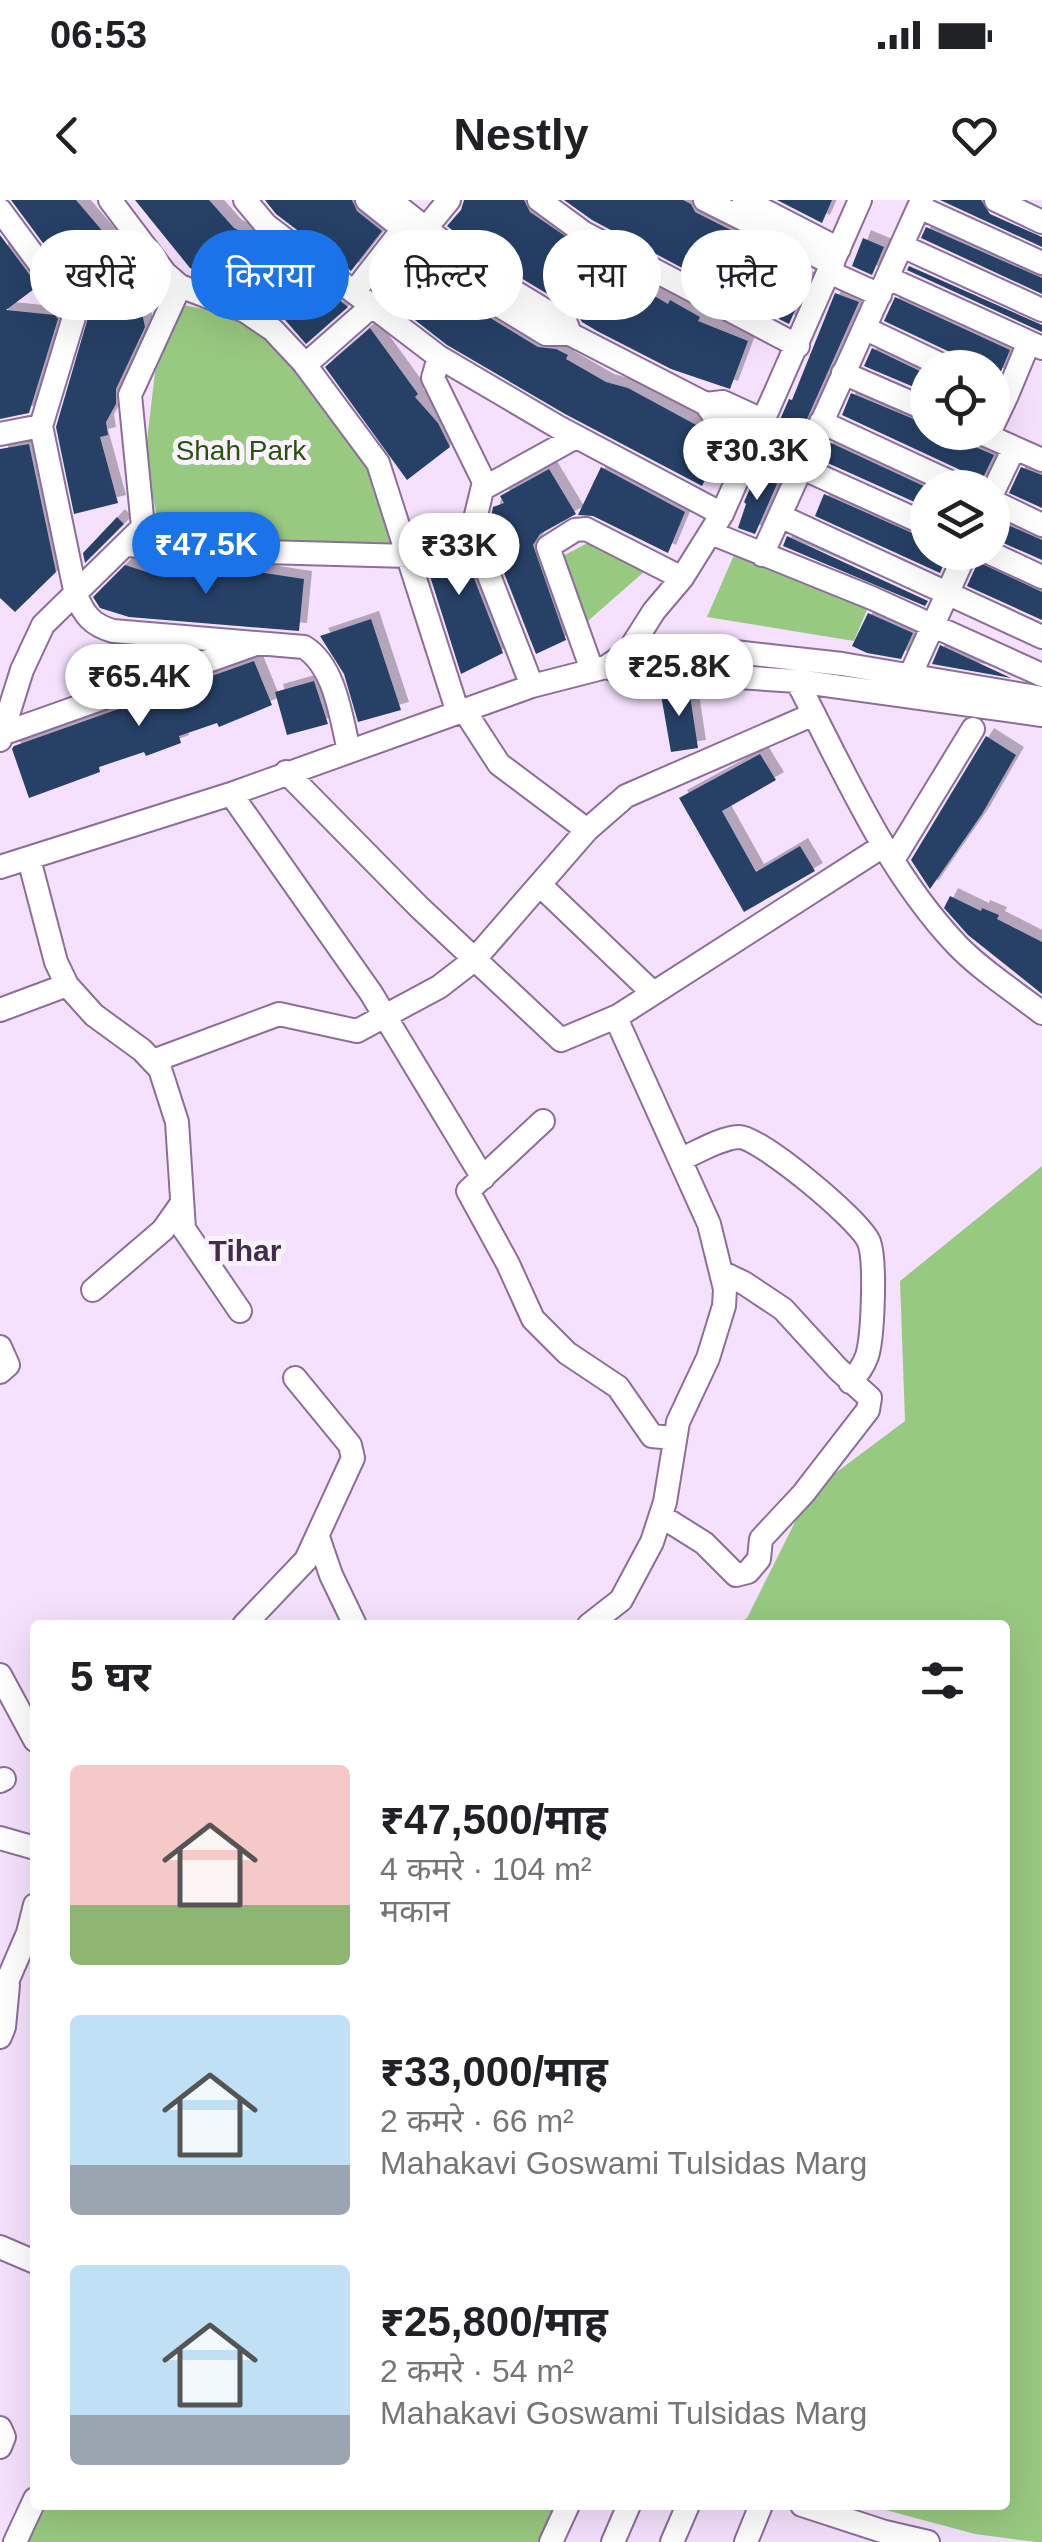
<!DOCTYPE html>
<html lang="hi">
<meta charset="utf-8">
<style>
body{margin:0;font-family:Helvetica,"Noto Sans Devanagari",sans-serif;background:#f6f6f6;color:#202124;height:100vh;display:flex;flex-direction:column;font-size:38px;white-space:nowrap}
*{box-sizing:border-box;margin:0}
p{font-size:32px;color:#757577}
.icon{flex:none;width:55px;height:55px;fill:none;stroke:currentColor;stroke-width:2;stroke-linecap:round;stroke-linejoin:round}
.map{position:relative;flex:1;overflow:hidden}
.drawer{position:absolute;left:30px;top:1420px;width:980px;height:890px;display:flex;flex-direction:column;background:#fff;border-radius:10px;box-shadow:0 10px 40px #0002}
.drawer>*{flex:none}
.hud{position:absolute;left:30px;top:30px;width:982px;height:90px;display:flex;gap:20px}
.controls{position:absolute;left:910px;top:150px;display:grid;gap:20px}
.controls a{display:grid;place-items:center;width:100px;height:100px;border-radius:50%;background:#fff;box-shadow:0 10px 40px #0002;font-size:50px}
.price{position:absolute;translate:-50% -85px;padding:0 22px;border-radius:35px;background:#fff;color:#222;font-size:32px;line-height:65px;filter:drop-shadow(0 2px 5px #0008)}
.price::after{content:'';position:absolute;left:50%;top:60px;width:30px;height:22px;margin-left:-15px;background:inherit;clip-path:polygon(0 0,100% 0,50% 100%)}
.price.current{background:#1a73e8;color:#fff}
ul{padding:0;list-style:none}
li{display:flex;align-items:center;gap:30px;height:250px;padding:0 40px}
li span{display:grid;place-items:center;flex:none;width:280px;height:200px;border-radius:10px;color:#555}
li>.icon{margin-inline-start:auto}
span .icon{width:120px;height:120px;fill:#fffc;stroke-width:1}
li b{font-size:42px}
h2{display:flex;justify-content:space-between;align-items:center;height:120px;padding:0 40px;font-size:42px}
.pill{padding:0 35px;border-radius:45px;background:#fff;box-shadow:0 10px 40px #0002;font-size:35px;line-height:90px}
.pill.current{background:#1a73e8;color:#fff}
.status{display:flex;justify-content:space-between;align-items:center;height:70px;padding:0 50px;background:#fff;direction:ltr}
.status svg{height:28px;fill:currentColor}
header{display:flex;justify-content:space-between;align-items:center;height:130px;padding:0 40px;background:#fff;font-size:45px;font-weight:800}
.map>svg:first-child{display:block}
.green{fill:#98c980}
.building{fill:#254166;filter:url(#shadow)}
.lines{fill:none;stroke-linecap:round;stroke-linejoin:round}
.minor-casing{stroke:#8c6e99;stroke-width:26}
.minor{stroke:#fff;stroke-width:22}
.labels{text-anchor:middle;dominant-baseline:central;stroke-width:10;stroke-linejoin:round;paint-order:stroke}
.park-label{font-size:28px;fill:#29510f;stroke:#faf3fd}
.neighbourhood-label{font-size:30px;font-weight:bold;fill:#442a4f;stroke:#faf3fd}
</style>
<div class="status"><b>06:53</b><svg viewBox="0 0 49 12"><path d="M0 12V9h3v3zM5 12V6h3v6zM10 12V3h3v9zM15 12V0h3v12zM26 1h20v11H26zM47 4h2v5h-2z"/></svg></div>
<header><svg class="icon" aria-label="back" viewBox="0 0 24 24"><path d="M15 5l-7 7 7 7"/></svg>Nestly<svg class="icon" aria-label="heart" viewBox="0 0 24 24"><path d="M12 20l-8-8c-3-5 5-10 8-4 3-6 11-1 8 4z"/></svg></header>
<div class="map">
<svg width="1042" height="2342" viewBox="0 0 1042 2342">
<defs>
<filter id="shadow"><feDropShadow dx="8" dy="-8" stdDeviation="0" flood-color="#0004"/></filter>
</defs>
<rect width="100%" height="100%" fill="#f5e1fd"/>
<path class="green" d="M182,105L237,115L294,163L377,279L399,354L151,341L156,312L145,258L155,172Z
M597,338L653,364L581,427L561,357Z
M737,348L872,398L854,441L707,417Z
M1042,966V2342H1036L975,2334L867,2305H1005V1425H736L747,1418L810,1292L905,1221L900,1081Z
M39,2305H556L539,2342H23Z"/>
<path class="building" d="M11,0H76L111,41L108,43L135,79L145,127L116,189V204L106,222L108,235L100,237L118,303L74,314L56,227L89,114L63,70Z
M135,0H209L234,28L249,35L224,85L190,68Z
M265,0H352L357,11L382,31L351,71L276,14Z
M464,0H524L530,12L606,64L605,67L668,104L670,100L700,117L698,121L748,141L730,189L671,169L597,131L582,122L574,110L486,57L447,26L461,10Z
M564,0H683L691,4L695,12L790,60L786,71L808,81L789,124L779,119L780,115L733,95L592,20Z
M777,0H832L822,23Z
M940,0H981L990,14L1042,37V47Z
M926,27L1042,78V94L921,38Z
M0,35L38,86L6,110L55,115L58,119L29,213L0,219Z
M863,38L884,47L872,75L852,66Z
M406,50L422,63L420,65L492,119L538,147L556,149L568,155L566,159L606,182L628,188L698,226L695,232L722,245L702,286L565,214L447,145L375,89Z
M277,52L348,107L306,144L279,113L252,98Z
M909,66L1042,125V132L907,70Z
M835,93L859,102L790,257L769,245L789,199L792,200Z
M895,97L1010,150L999,176H992V168H963L954,154L884,121Z
M370,128L418,194L415,197L438,223L450,247L407,280L325,167Z
M872,148L928,175V193L864,166Z
M851,193L928,225V232H947L962,240L964,237L973,246L994,255L978,288L969,274L842,215Z
M829,242L928,288V308L821,260Z
M29,244L56,372L15,412L0,398V249Z
M601,267L685,312L668,353L593,316L578,315Z
M1021,267L1042,275V308L1009,293Z
M549,269L576,314L540,334L533,345L566,440L536,454L489,335L490,321L493,307L504,303L500,296Z
M757,273L777,284L755,334L738,328L746,304L744,302Z
M824,294L928,340V352H949L940,373L815,316Z
M117,317L124,324L85,363L83,353Z
M992,318L1042,340V360L992,338Z
M460,321V342L503,453L461,474L417,335Z
M787,336L928,401L925,406L783,346Z
M978,362L1042,392V420L967,386Z
M125,365L156,375V366L224,374L225,367L304,379L299,431L129,417L100,408L93,397Z
M868,413L913,433L901,459L867,453L852,446Z
M371,419L401,510L358,522L344,474L320,436Z
M940,445L1011,478L932,464Z
M254,461L272,505L219,527L217,523L179,536L181,543L146,556L144,552L99,567L100,572L29,598L12,549L14,546Z
M314,481L328,524L287,535L275,492Z
M671,488L689,489L698,548L671,552L660,489Z
M986,536L1016,555L982,614L930,689L911,660Z
M760,554L776,580L722,611L756,672L800,646L815,671L744,712L679,598Z
M950,696L981,711L982,708L999,715L997,719L1042,742V794L968,735L944,708Z"/>
<g class="lines">
<g class="minor-casing">
<path id="minor" d="M110,0L165,73L180,86L245,111L273,130L303,162L378,263L458,513
M245,0L266,25L439,157L558,227L722,314
M367,0L500,106L546,134H570
M390,0L477,69L566,123L570,134L706,204L723,202L762,220
M539,0L584,33L798,146
M705,0L833,64
M744,0L839,49
M996,0L1042,22
M919,7L1042,63
M0,10L51,79L74,117L41,226L76,395C84,415 92,425 113,431L304,447C335,466 341,517 349,551
M426,28L449,0
M902,46L1042,110
M829,72L880,95
M888,78L1042,148
M354,92L410,20
M864,128L948,168
M439,157L433,178L484,282L475,319L474,337L532,486
M305,165L372,106
M843,173L928,210
M1007,195L1029,142
M706,204L716,219L755,238
M821,222L963,288
M992,227L1007,195L996,190
M979,232L1042,260
M0,234L41,226
M750,252L797,278
M802,268L928,325
M484,288L576,237
M992,294L1014,248
M992,301L1042,325
M780,316L1042,437
M711,333L872,398L1042,475
M128,345L186,350L409,356
M988,352L1042,377
M762,355L922,0
M628,452L654,411L682,378L722,314L860,0
M606,467L629,474L661,472L797,481L1042,515
M592,470L548,347L575,330L586,329L682,378
M910,476L966,352
M797,481C844,571 886,670 957,745C982,771 1014,791 1042,813
M464,510L499,564L587,630
M2,534L253,445
M0,540L22,470L43,425L143,327L130,195L180,86
M286,572L419,707L561,840L618,816L620,827L709,1024L725,1089L724,1106L708,1158L678,1222L665,1302L652,1342L621,1400L589,1425
M231,594L371,793L483,978
M29,659L56,762L67,785L94,815L142,850L160,869L177,922L184,1029L240,1111
M893,660L973,529
M0,667L231,594L532,486L606,467L628,452L726,451L842,464L1042,498
M540,685L653,793
M0,810L67,785
M618,816L883,646
M153,861L279,814L357,831L439,787L474,760L587,630L626,596L814,514
M543,921L468,991L508,1064L533,1119L567,1153L618,1187L652,1236L673,1238
M681,959C698,952 720,938 739,937C760,937 860,1020 869,1042C876,1060 873,1137 867,1156C863,1167 858,1174 850,1182
M93,1090L163,1030L182,1003
M0,1147L8,1165L0,1172
M661,1316L704,1343L736,1375L748,1372L759,1359L761,1339L803,1294L868,1210L870,1198L838,1169L783,1109L744,1083L721,1072
M318,1337L331,1375L355,1425
M244,1425L306,1360L353,1258L350,1245L295,1178
M0,1475L35,1540
M0,1581L4,1579
M0,1638L35,1648
M0,1798L28,1733L35,1705
M0,1837L4,1827L8,1785
M0,2047L35,2062
M0,2228L4,2237L0,2247
M802,2305L885,2332L928,2342
M15,2342L35,2299
M551,2342L568,2305
M613,2342L629,2305
M672,2342L688,2305
M746,2342L761,2305"/>
</g>
<use href="#minor" class="minor"/>
</g>
<g class="labels">
<g class="park-label">
<text x="241" y="250">Shah Park</text>
</g>
<g class="neighbourhood-label">
<text x="245" y="1050">Tihar</text>
</g>
</g>
</svg>
<div class="controls">
<a><svg class="icon" aria-label="locate" viewBox="0 0 24 24"><circle cx="12" cy="12" r="6"/><path d="M12 2v4M12 18v4M2 12h4M18 12h4"/></svg></a>
<a><svg class="icon" aria-label="layers" viewBox="0 0 24 24"><path d="M12 4l9 5-9 5-9-5zM3 14l9 5 9-5"/></svg></a>
</div>
<b class="price" style="left:757px;top:303px">₹30.3K</b>
<b class="price current" style="left:206px;top:397px">₹47.5K</b>
<b class="price" style="left:459px;top:398px">₹33K</b>
<b class="price" style="left:679px;top:519px">₹25.8K</b>
<b class="price" style="left:139px;top:529px">₹65.4K</b>
<div class="hud">
<a class="pill">खरीदें</a>
<a class="pill current">किराया</a>
<a class="pill">फ़िल्टर</a>
<a class="pill">नया</a>
<a class="pill">फ़्लैट</a>
</div>
<section class="drawer">
<h2>5 घर<svg class="icon" aria-label="filters" viewBox="0 0 24 24"><path d="M4 7h16M4 17h16"/><circle cx="9" cy="7" r="2"/><circle cx="15" cy="17" r="2"/></svg></h2>
<ul>
<li><span style="background:linear-gradient(#f6c9c9 70%,#8fb573 0)"><svg class="icon" aria-label="home" viewBox="0 0 24 24"><path d="M3 11l9-7 9 7M6 9v11h12V9"/></svg></span><div><b>₹47,500/माह</b><p>4 कमरे · 104 m²</p><p>मकान</p></div></li>
<li><span style="background:linear-gradient(#bfe0f5 75%,#9aa5b1 0)"><svg class="icon" aria-label="home" viewBox="0 0 24 24"><path d="M3 11l9-7 9 7M6 9v11h12V9"/></svg></span><div><b>₹33,000/माह</b><p>2 कमरे · 66 m²</p><p>Mahakavi Goswami Tulsidas Marg</p></div></li>
<li><span style="background:linear-gradient(#bfe0f5 75%,#9aa5b1 0)"><svg class="icon" aria-label="home" viewBox="0 0 24 24"><path d="M3 11l9-7 9 7M6 9v11h12V9"/></svg></span><div><b>₹25,800/माह</b><p>2 कमरे · 54 m²</p><p>Mahakavi Goswami Tulsidas Marg</p></div></li>
</ul>
</section>
</div>
